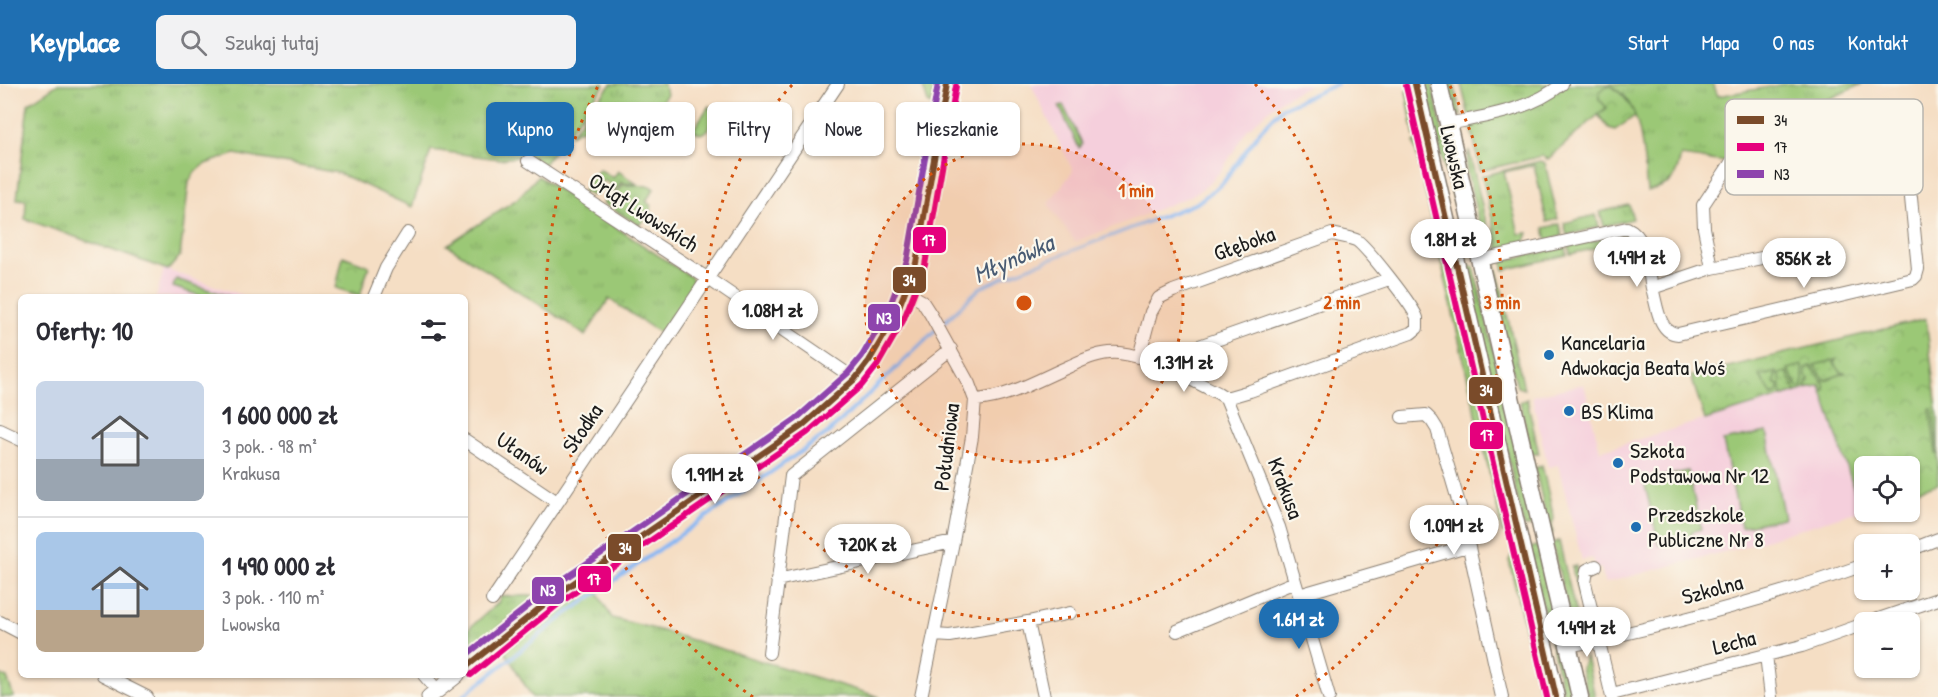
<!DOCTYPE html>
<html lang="pl">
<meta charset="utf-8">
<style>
body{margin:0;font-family:"Patrick Hand",sans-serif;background:#f2f2f3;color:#2b2b33;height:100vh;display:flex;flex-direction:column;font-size:22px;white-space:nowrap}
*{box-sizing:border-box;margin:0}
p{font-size:20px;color:#7c7c81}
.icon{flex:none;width:33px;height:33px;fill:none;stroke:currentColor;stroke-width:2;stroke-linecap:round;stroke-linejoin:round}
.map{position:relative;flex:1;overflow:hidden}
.drawer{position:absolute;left:18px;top:210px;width:450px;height:384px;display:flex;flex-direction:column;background:#fff;border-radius:9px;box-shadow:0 2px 4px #0004}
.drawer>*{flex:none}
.banner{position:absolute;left:486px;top:18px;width:570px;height:54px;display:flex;gap:12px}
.buttons{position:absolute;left:1854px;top:372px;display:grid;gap:12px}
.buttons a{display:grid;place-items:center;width:66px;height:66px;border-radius:9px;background:#fff;box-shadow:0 2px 4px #0004;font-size:30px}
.price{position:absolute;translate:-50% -51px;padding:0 14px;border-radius:21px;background:#fff;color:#222;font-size:20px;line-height:39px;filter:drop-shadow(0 2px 3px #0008)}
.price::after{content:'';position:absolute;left:50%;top:36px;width:18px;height:14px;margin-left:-9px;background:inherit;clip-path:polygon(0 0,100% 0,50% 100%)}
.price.selected{background:#1f6fb2;color:#fff}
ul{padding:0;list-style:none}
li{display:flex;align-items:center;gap:18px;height:150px;padding:0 18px}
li+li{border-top:2px solid #e1e1e2}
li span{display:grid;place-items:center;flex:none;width:168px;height:120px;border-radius:9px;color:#555}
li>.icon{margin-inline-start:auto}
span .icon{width:72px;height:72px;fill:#fffc;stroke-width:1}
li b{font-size:26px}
h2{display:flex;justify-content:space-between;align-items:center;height:72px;padding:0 18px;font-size:26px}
.pill{padding:0 21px;border-radius:9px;background:#fff;box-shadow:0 2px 4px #0004;font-size:21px;line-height:54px}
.pill.selected{background:#1f6fb2;color:#fff}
header{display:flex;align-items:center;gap:36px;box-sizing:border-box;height:84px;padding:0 30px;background:#1f6fb2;color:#fff}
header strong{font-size:28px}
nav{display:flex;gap:33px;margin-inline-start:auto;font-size:21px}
.search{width:420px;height:54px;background:#f2f2f3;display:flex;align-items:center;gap:15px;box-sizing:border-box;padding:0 21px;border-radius:9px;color:#7c7c81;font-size:22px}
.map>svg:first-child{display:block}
.built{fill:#f5cfdc}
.grass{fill:url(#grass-tufts);stroke:#5c7249;stroke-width:1.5}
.park{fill:url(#park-crowns);stroke:#5c7249;stroke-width:1.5}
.garden{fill:url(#garden-dots);stroke:#5c7249;stroke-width:1.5}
.pitch{fill:#9bc876;stroke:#5c7249;stroke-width:1.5}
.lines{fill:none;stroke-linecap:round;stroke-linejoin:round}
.stream{stroke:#88b7f3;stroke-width:4}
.minor-casing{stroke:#887d70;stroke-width:14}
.tertiary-casing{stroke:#887d70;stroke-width:17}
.secondary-casing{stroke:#887d70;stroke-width:19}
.minor{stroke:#fff;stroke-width:12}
.tertiary{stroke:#fff;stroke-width:15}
.secondary{stroke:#fff;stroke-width:16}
.bus-1-casing{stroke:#fbf7ec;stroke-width:10}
.bus-2-casing{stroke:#fbf7ec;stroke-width:10}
.bus-3-casing{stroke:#fbf7ec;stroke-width:10}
.bus-1{stroke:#7a4b2a;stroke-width:6}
.bus-2{stroke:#e5007d;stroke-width:6}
.bus-3{stroke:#8e44ad;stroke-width:6}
.ring{fill:none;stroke:#d4530e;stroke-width:3;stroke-dasharray:3 6}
.poi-dot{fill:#1f6fb2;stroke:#fbf7ec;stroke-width:2}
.labels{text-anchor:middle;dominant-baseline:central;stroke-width:4.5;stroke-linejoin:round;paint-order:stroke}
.street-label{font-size:22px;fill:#1c1c1c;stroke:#fbf7ec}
.poi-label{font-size:22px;fill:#1c1c1c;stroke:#fbf7ec;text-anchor:start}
.water-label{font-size:24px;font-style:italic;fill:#475a72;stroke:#fbf7ec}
.key{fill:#fbf7ec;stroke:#b8b5ae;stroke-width:1.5}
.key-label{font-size:16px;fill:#1c1c1c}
.centre{fill:#d4530e;stroke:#fbf7ec;stroke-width:3}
.ring-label{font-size:18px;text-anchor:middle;font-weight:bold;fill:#d4530e;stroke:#fbf7ec;stroke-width:4.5;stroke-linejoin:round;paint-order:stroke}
.line-badge{stroke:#fbf7ec;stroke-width:2}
.badge-label{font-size:16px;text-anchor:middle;font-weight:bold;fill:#fff}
</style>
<header>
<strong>Keyplace</strong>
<div class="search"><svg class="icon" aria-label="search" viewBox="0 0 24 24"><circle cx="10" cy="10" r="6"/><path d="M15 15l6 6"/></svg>Szukaj tutaj</div>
<nav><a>Start</a><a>Mapa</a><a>O nas</a><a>Kontakt</a></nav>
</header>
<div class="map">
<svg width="1938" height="613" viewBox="0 0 1938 613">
<defs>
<pattern id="grass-tufts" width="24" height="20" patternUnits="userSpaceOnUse" patternTransform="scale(1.5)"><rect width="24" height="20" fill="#9bc876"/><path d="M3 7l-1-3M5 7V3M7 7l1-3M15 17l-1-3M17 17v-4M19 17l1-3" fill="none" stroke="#85ab66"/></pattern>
<pattern id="park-crowns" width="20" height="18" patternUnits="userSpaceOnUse" patternTransform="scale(1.5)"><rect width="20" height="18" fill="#9bc876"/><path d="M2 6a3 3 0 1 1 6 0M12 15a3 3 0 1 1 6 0" fill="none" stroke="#85ab66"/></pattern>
<pattern id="garden-dots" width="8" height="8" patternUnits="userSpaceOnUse" patternTransform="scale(1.5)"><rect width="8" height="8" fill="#9bc876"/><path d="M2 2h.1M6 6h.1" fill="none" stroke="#85ab66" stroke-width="1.8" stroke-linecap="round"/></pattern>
</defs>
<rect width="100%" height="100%" fill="#fbf7ec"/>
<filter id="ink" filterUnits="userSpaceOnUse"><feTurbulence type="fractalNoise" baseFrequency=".0167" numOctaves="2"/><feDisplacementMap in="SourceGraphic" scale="12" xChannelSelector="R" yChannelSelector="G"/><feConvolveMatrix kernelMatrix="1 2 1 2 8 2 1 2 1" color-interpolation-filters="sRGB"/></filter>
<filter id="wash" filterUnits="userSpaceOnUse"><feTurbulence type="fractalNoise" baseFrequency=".008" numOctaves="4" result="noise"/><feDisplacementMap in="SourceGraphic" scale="24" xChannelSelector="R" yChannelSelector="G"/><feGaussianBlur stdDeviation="1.35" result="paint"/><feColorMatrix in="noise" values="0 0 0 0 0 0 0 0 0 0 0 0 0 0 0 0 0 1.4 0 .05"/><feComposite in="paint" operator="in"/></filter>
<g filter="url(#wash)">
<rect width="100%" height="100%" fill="#f5dec4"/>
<path class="built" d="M1031,0H1310L1280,17L1263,31L1247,46L1222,86L1206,102L1191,112L1075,158L1048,120L1073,87Z
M164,185L248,213H156Z
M1584,300L1600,367L1820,301L1861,426L1746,462L1605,499L1601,484L1596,485L1593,474L1582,476L1558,381L1548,383L1532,312Z"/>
<path class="grass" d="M58,0H605L544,80L529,72L499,75L431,66L412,123L338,89L235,70L205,80L195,88L189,98L180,172L168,186L25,135L26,116L17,115L28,20Z
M611,0H663L667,10L633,58L619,48L615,52L598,40L581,45L570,51Z
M922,0H935L931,21L928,19Z
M1423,0H1432L1470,171L1468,169C1454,112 1435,57 1423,0Z
M1447,0H1454L1461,32L1454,28Z
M1461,0H1557L1533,15L1469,32Z
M1567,0H1713L1718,12L1786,0H1862L1783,36L1753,47L1740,56L1725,78L1681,72C1674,98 1673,100 1647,107C1643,75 1644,15 1608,1L1599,8V15L1607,23L1548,75L1542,72L1480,87L1471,40Z
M1408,6L1419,50L1414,52L1406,7Z
M1063,21L1081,57L1082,61L1079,64L1059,22Z
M709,22L715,32L708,46L701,50L694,47L691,49Z
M1414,58H1420L1510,447L1503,449Z
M1469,66L1492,164L1484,158L1480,144L1466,84Z
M1540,77L1545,79L1558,135L1547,138L1534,81L1504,88L1519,150L1528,149L1524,160L1499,165L1482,92Z
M599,85L613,94L618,87L637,100L621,99L611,113L610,112L615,104L604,96L592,112L583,107Z
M538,92L691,193L694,199L693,203L663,251L609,215L585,252L571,241L447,161L517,115Z
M623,101L650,102L654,105L646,117L651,122V128L639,141L603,119L606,115L610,118Z
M1629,121L1633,135L1604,142L1600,128Z
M1596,131L1599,143L1567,151L1564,139Z
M1560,140L1562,152L1547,156L1544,144Z
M1625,150L1634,156L1570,170L1569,162Z
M1566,163L1567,171L1504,186L1502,177Z
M1464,179L1474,183L1534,441L1524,443Z
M1496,182L1524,305L1517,303L1492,195Z
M1527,315L1539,370H1532L1520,318Z
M1542,381L1554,435L1551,442L1553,449L1550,450L1535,384Z
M1513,457L1549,613H1541L1509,476L1513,469L1511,460Z
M1559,457L1581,552L1573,546L1552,459Z
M1538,462L1573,613H1564L1529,464Z
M1576,482L1590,543L1589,550L1587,551L1572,483Z
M593,501L612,534L659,546L880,613H532L504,566Z
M501,512H537L465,571V548L498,519Z
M1586,573L1595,613H1588L1581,584Z"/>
<path class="park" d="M1608,1C1619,5 1632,21 1635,32L1615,46L1609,44L1598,31L1607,24L1599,15V8Z
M343,172L369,182L360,212L336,204Z
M1926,235L1938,334V400L1910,408V382H1864V425L1861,426L1820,301L1705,336L1691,292Z
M0,590L7,594L14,613H0Z"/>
<path class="garden" d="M1836,276L1834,279L1841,288L1845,289L1825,296L1814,281Z
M1803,281V302L1798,304L1788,285Z
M1811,282L1824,299L1825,306L1823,307L1820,301L1806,305L1809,294L1806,293V284Z
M1777,288V291H1775V300H1778V309L1772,311L1760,292Z
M1787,288L1796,308L1782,313L1780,290Z
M1930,325H1933L1938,370H1936Z"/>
<path class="pitch" d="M176,195L231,213H204L173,203Z
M1767,348L1784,434L1741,443L1723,357Z
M1688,387L1701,445L1691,448L1693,454L1659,461L1644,397Z"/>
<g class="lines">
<path class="stream" d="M462,613L566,530L829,348L980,204L1006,192L1197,119L1223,99L1260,47L1282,24L1337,0"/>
</g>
</g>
<g filter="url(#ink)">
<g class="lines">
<g class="minor-casing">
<path id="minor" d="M1448,40C1487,32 1531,26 1562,0
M528,77L713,198L855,295
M1480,176L1627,144C1648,153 1648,185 1652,204L1712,184L1811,164
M1712,184L1704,144L1703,121L1742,62L1785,41
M1652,204C1657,220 1658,249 1678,250L1913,195L1916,192L1918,185L1911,114
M906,208L922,217L931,231L969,300L975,316L972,353L953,458L921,613
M374,213L386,184L408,149
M1139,273L1151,228L1159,214L1173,207L1332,150C1340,152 1349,153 1356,156C1366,162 1414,223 1417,234C1417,235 1417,243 1417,244L1411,249L1250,307L1226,314
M1155,280L1168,273L1389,195
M1226,314L1279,443L1329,613
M975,316C1008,314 1040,295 1070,282C1085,275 1103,267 1119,269C1154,273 1187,294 1218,309L1226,314
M1402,333L1426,331L1432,337L1437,345L1460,423L1502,613
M0,346L21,356
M465,356L557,418
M1910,466L1938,455
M1596,482L1587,486L1585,499L1612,613
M777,496L953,458
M1299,511L1467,462
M492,516L838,0
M0,538L21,549
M1028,538L1070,529
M1870,538L1938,515
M1177,547L1295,498
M934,551L950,552L1028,538L1044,613
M1569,562C1669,541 1768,515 1864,481
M769,569L791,392L951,265
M1766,571L1771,613
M103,591L147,613
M424,591L437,606
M1612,610L1802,562L1864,540"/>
</g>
<g class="tertiary-casing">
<path id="tertiary" d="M465,584L556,511L802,342L855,295L869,277L895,233L916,179L947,0
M429,613L457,591"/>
</g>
<g class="secondary-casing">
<path id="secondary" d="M1415,0L1556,613
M1439,0L1580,613"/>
</g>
<use href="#minor" class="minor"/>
<use href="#tertiary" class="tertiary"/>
<use href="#secondary" class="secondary"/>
<g class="bus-1-casing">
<path id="bus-1" d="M1415,0L1556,613
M465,584L556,511L802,342L855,295L869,277L895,233L916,179L947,0"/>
</g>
<g class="bus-2-casing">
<path id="bus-2" d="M1406,2L1547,613
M471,591L561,518L807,349L862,301L877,282L903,237L925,181L956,2"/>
</g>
<g class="bus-3-casing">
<path id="bus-3" d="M465,572L551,504L796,335L848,289L862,272L887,229L907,177L938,0"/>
</g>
<use href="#bus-1" class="bus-1"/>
<use href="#bus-2" class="bus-2"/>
<use href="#bus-3" class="bus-3"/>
</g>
</g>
<circle cx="1024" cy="219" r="159" fill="#d4530e" fill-opacity=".12"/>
<g class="ring">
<circle cx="1024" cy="219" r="159"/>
<path d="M1255 0A318 318 0 1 1 793 0"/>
<path d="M753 613A478 478 0 0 1 598 2M1450 2A478 478 0 0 1 1295 613"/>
</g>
<g class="poi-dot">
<circle cx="1549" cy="271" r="6"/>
<circle cx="1569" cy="327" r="6"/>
<circle cx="1618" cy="379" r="6"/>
<circle cx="1636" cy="443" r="6"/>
</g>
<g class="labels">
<g class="street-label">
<text transform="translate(1455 73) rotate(77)">Lwowska</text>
<text transform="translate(644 128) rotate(33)">Orląt Lwowskich</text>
<text transform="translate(1244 159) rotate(-20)">Głęboka</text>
<text transform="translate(582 344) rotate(-56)">Słodka</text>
<text transform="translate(946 363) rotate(-83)">Południowa</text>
<text transform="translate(523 369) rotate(35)">Ułanów</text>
<text transform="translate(1286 404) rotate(69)">Krakusa</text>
<text transform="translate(1712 505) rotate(-15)">Szkolna</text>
<text transform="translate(1734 558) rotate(-14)">Lecha</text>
</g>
<g class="poi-label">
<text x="1561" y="258">Kancelaria<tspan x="1561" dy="25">Adwokacja Beata Woś</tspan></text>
<text x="1581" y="327">BS Klima</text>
<text x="1630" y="366">Szkoła<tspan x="1630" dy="25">Podstawowa Nr 12</tspan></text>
<text x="1648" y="430">Przedszkole<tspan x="1648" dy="25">Publiczne Nr 8</tspan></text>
</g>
<g class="water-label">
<text transform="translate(1013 174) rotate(-24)">Młynówka</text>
</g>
</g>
<rect x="1725" y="15" width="198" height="96" rx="9" class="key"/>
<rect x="1737" y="32" width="27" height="8" fill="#7a4b2a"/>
<rect x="1737" y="59" width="27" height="8" fill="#e5007d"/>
<rect x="1737" y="86" width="27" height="8" fill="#8e44ad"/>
<g class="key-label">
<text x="1774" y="42">34</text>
<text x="1774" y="69">17</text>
<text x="1774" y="96">N3</text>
</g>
<circle cx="1024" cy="219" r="9" class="centre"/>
<g class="ring-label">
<text x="1136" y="113">1 min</text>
<text x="1342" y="225">2 min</text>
<text x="1502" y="225">3 min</text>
</g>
<g class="line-badge">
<rect x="912" y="142" width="35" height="28" rx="6" fill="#e5007d"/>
<rect x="892" y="182" width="35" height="28" rx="6" fill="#7a4b2a"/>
<rect x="867" y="219" width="34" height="29" rx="6" fill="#8e44ad"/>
<rect x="1468" y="292" width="35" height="29" rx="6" fill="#7a4b2a"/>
<rect x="1469" y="337" width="35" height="29" rx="6" fill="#e5007d"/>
<rect x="607" y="449" width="35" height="29" rx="6" fill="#7a4b2a"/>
<rect x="577" y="481" width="35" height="28" rx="6" fill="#e5007d"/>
<rect x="531" y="492" width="34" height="29" rx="6" fill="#8e44ad"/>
</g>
<g class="badge-label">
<text x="929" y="162">17</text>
<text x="909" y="202">34</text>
<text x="884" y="240">N3</text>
<text x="1486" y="312">34</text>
<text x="1487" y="357">17</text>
<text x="625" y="470">34</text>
<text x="594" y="501">17</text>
<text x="548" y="512">N3</text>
</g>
</svg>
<div class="buttons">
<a><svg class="icon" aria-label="locate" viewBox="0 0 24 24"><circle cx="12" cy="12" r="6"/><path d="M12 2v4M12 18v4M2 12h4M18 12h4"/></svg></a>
<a>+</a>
<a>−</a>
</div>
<b class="price" style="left:1451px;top:186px">1.8M zł</b>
<b class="price" style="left:1637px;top:204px">1.49M zł</b>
<b class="price" style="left:1804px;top:205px">856K zł</b>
<b class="price" style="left:773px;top:257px">1.08M zł</b>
<b class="price" style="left:1184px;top:309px">1.31M zł</b>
<b class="price" style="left:715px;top:421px">1.91M zł</b>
<b class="price" style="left:1454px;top:472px">1.09M zł</b>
<b class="price" style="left:868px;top:491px">720K zł</b>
<b class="price selected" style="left:1299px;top:566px">1.6M zł</b>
<b class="price" style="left:1587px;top:574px">1.49M zł</b>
<div class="banner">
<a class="pill selected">Kupno</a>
<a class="pill">Wynajem</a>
<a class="pill">Filtry</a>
<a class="pill">Nowe</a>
<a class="pill">Mieszkanie</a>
</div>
<section class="drawer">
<h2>Oferty: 10<svg class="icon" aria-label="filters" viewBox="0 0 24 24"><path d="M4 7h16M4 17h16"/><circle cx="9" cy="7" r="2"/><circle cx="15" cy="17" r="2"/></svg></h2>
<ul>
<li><span style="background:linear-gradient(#c9d6e8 65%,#9aa5b1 0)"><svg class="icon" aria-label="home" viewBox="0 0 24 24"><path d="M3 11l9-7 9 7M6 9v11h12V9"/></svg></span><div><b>1 600 000 zł</b><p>3 pok. · 98 m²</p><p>Krakusa</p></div></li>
<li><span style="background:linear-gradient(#a9c7e8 65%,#b9a48a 0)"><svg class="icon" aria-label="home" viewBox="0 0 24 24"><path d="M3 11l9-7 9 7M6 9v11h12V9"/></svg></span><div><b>1 490 000 zł</b><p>3 pok. · 110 m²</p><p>Lwowska</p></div></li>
</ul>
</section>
</div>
